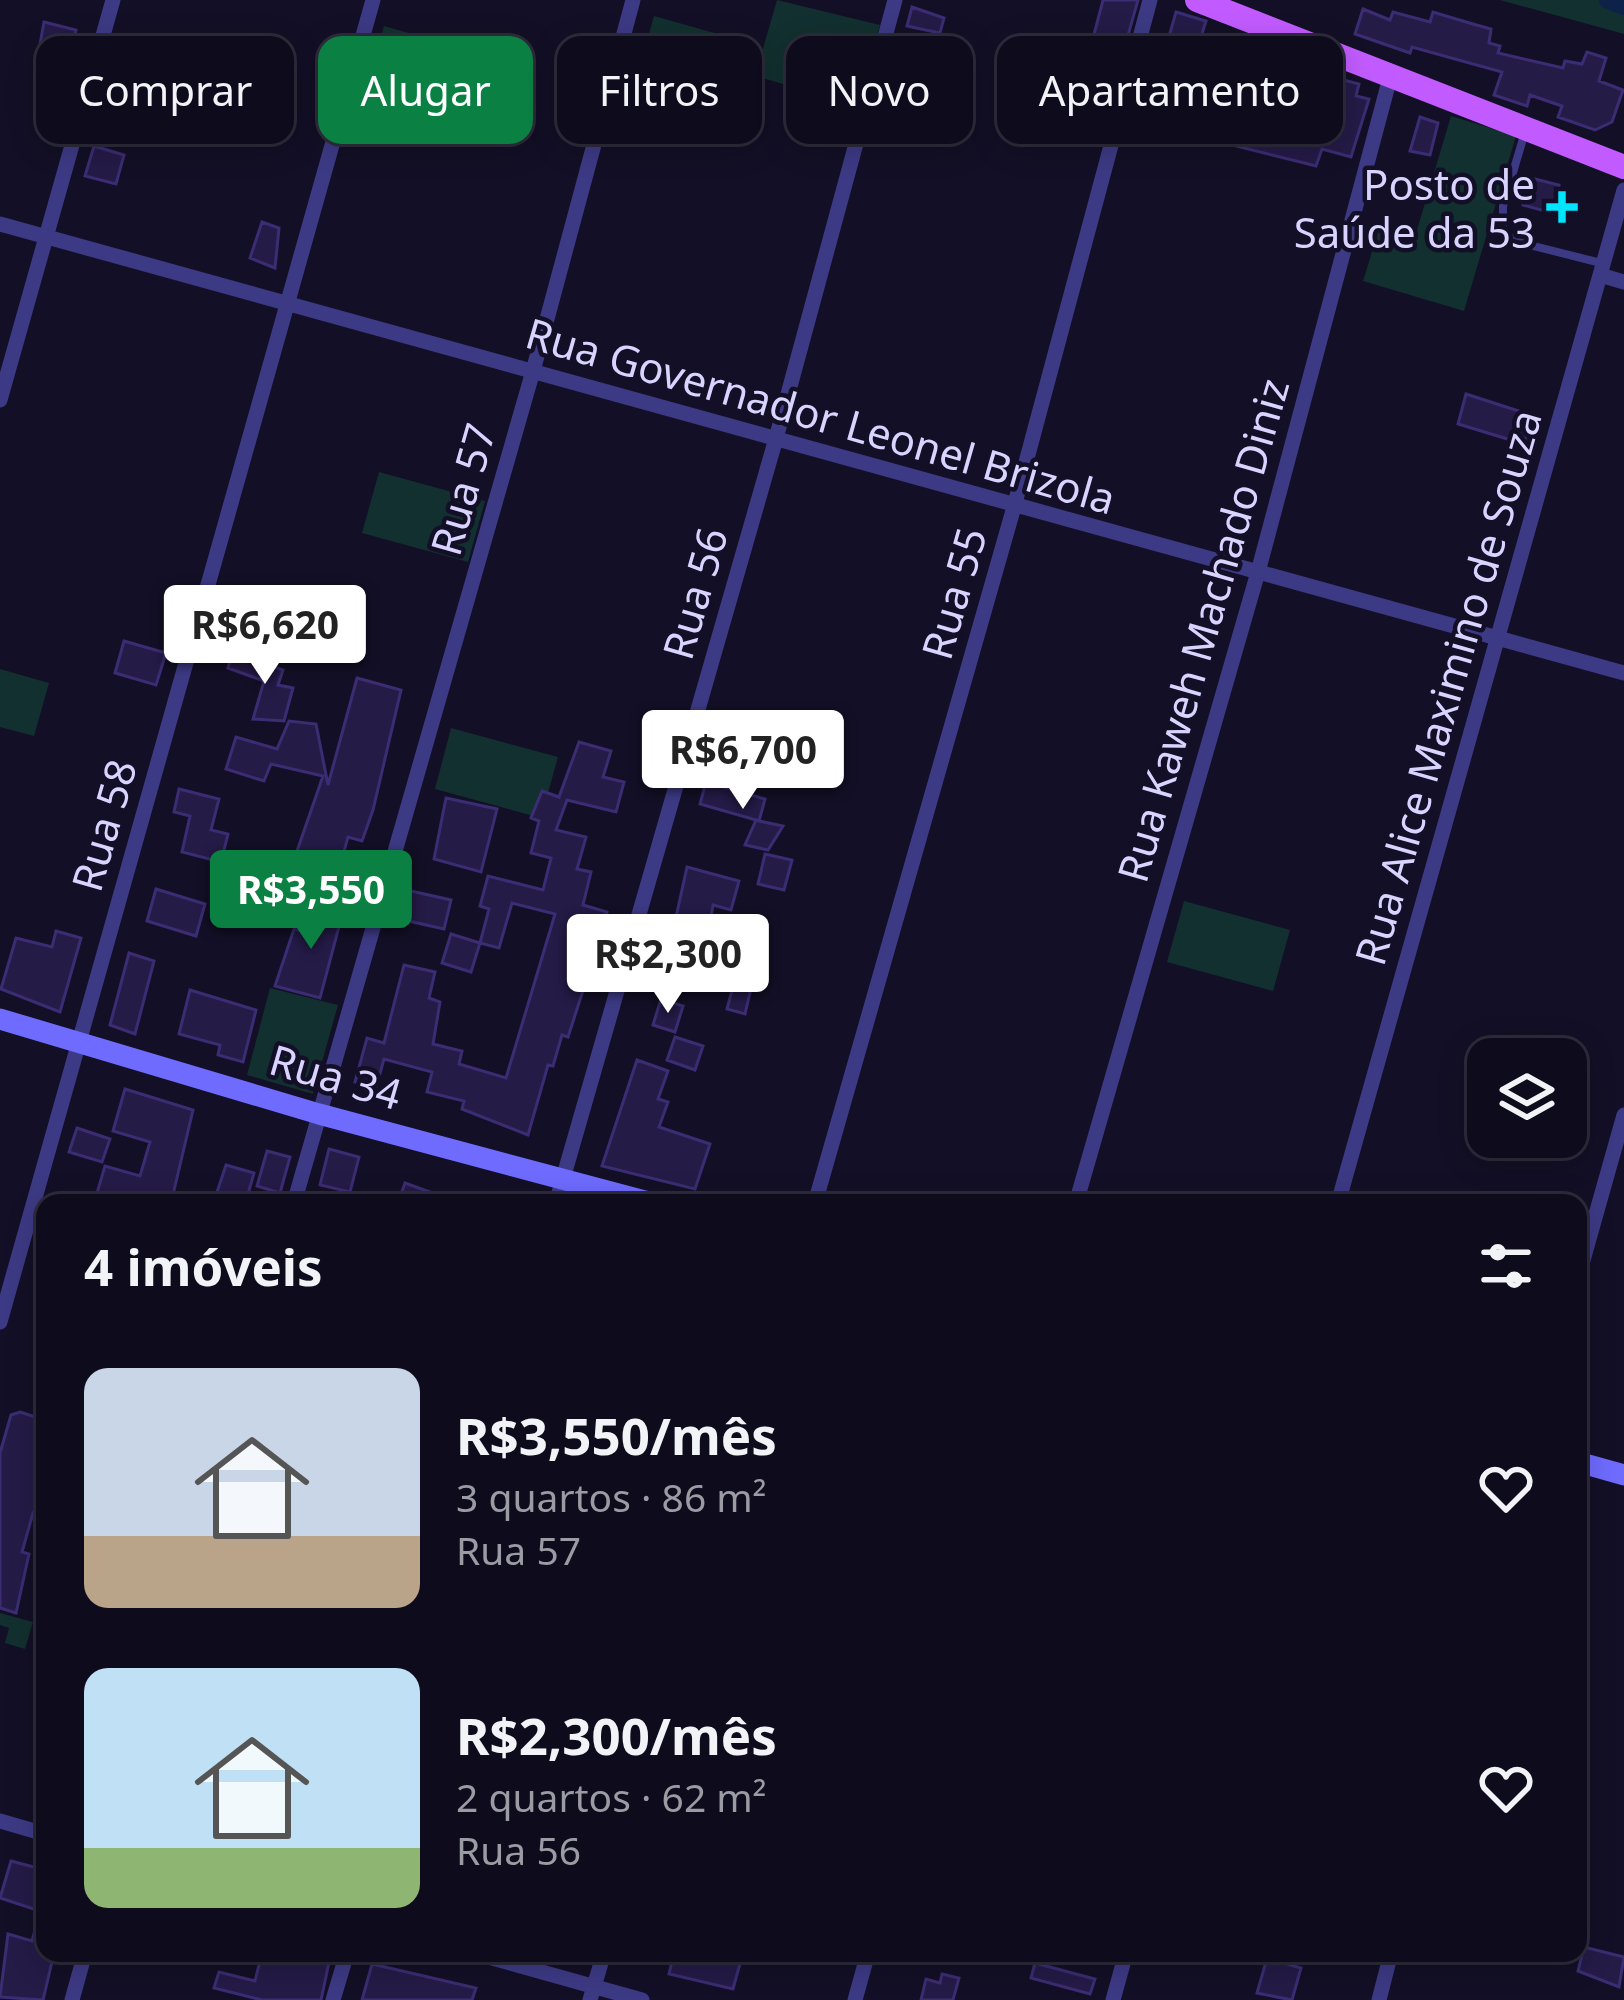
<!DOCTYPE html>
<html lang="pt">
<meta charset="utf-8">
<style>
body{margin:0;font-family:"Noto Sans",sans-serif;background:#171425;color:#f1f3f6;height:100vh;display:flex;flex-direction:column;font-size:45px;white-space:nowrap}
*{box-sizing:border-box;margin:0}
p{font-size:39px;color:#9b9ba3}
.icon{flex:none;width:66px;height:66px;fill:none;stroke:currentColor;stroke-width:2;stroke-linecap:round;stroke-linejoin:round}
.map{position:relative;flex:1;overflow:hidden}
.sheet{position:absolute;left:36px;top:1194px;width:1551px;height:768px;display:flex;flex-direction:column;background:#0e0b1c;border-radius:24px;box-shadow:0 6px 30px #0003,0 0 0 3px #2e2b3b}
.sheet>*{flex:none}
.top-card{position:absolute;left:36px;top:36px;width:1554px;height:108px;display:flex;gap:24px}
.buttons{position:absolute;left:1467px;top:1038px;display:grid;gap:24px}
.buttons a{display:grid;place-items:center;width:120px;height:120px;border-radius:24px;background:#0e0b1c;box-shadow:0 6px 30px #0003,0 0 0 3px #2e2b3b;font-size:60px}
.price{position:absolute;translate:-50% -102px;padding:0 27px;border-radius:12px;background:#fff;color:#222;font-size:39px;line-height:78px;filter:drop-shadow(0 3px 6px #0008)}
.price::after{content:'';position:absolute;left:50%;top:72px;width:36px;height:27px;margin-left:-18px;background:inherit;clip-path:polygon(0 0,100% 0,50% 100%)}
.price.on{background:#0b8043;color:#fff}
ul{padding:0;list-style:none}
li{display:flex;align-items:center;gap:36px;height:300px;padding:0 48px}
li span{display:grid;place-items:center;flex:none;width:336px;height:240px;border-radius:24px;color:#555}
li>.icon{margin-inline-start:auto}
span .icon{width:144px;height:144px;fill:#fffc;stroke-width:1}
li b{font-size:51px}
h2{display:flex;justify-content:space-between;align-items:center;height:144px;padding:0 48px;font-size:51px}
.tag{padding:0 42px;border-radius:24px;background:#0e0b1c;box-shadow:0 6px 30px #0003,0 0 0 3px #2e2b3b;font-size:42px;line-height:108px}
.tag.on{background:#0b8043;color:#fff}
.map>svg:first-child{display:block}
.green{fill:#12302f}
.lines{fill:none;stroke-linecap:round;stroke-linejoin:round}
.canal{stroke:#0c2248;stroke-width:18}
.building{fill:#241b47;stroke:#3b2d73;stroke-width:3}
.lane{stroke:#3d3a85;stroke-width:8}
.street{stroke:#3d3a85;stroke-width:15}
.secondary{stroke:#6f6bff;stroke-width:21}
.primary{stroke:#c25bff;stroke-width:24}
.poi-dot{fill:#00e5ff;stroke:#130f26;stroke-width:4.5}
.labels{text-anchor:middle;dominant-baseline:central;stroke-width:9;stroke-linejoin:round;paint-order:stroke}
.poi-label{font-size:42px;fill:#d9d4ff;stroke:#130f26;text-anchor:end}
.street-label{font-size:42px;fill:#d9d4ff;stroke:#130f26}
</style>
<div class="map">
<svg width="1624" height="2000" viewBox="0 0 1624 2000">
<rect width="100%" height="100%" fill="#130f26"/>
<path class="green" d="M777,0L880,25L857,105L755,76Z
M1500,0H1624V34Z
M654,16L757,45L734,124L632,95Z
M384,26L486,55L463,134L361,105Z
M1451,116L1516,136L1464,311L1363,281L1381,223L1416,233Z
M379,472L485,501L468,562L362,533Z
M0,669L49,683L34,736L0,727Z
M451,728L558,757L541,818L435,789Z
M1184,901L1290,930L1273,991L1167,962Z
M270,988L338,1005L313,1094L247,1075Z
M0,1613L33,1622L25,1649L5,1643L9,1628L0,1625Z"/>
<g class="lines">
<path class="canal" d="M1608,0L1624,6"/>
</g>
<path class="building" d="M1103,0H1138L1117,74L1086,65Z
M912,7L944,18L940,33L907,26Z
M1363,9L1390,20L1393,12L1430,22L1433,12L1473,24L1491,29L1489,43L1500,46L1498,53L1563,68L1565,61L1582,64L1587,52L1606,58L1599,81L1623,90L1612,122L1595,130L1558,117L1562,106L1530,95L1527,106L1494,95L1502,72L1412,47L1410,53L1355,34Z
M1176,12L1206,21L1200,40L1234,54L1223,95L1187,85L1176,133L1144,124Z
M44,22L76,30L69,58L39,50Z
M1272,76L1324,95L1327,84L1341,88L1344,80L1359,84L1356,96L1369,99L1351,157L1322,149L1316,166L1232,145L1240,121L1223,114L1230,84L1262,94Z
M1420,117L1438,123L1430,155L1410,151Z
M94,146L124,155L116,184L85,176Z
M1531,178L1559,185L1552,213L1523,205Z
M262,222L279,228L275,268L250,258Z
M1466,394L1531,415L1524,444L1458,424Z
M124,641L166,653L156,685L115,673Z
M233,652L283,670L278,685L293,688L284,721L253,719L264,681L228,668Z
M357,678L401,690L373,810L362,841L348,837L340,866L296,854L323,776L271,764L264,781L226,769L236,737L277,749L289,721L316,724L328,785Z
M579,742L611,751L603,777L624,782L616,812L567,800L556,830L586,837L577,869L591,872L583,905L607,912L600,938L592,936L581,972L588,975L568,1037L562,1035L553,1066L548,1065L528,1135L462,1109L464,1101L427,1092L432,1072L384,1059L376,1088L355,1082L367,1038L384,1043L404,965L435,972L429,998L440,1002L433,1044L462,1051L459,1064L506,1078L555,914L512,903L499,948L480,943L489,909L480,906L488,876L543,890L551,858L531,853L539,821L531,818L542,791L559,797Z
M706,782L765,799L759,821L783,826L768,850L745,845L756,820L700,804Z
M179,789L219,799L211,830L228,834L221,862L182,852L190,816L174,812Z
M446,798L497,809L481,872L434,859Z
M765,854L792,860L784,890L758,884Z
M687,867L739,881L731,910L713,905L703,969L667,958Z
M237,874L255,877L249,911L230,907Z
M156,889L205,904L196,936L147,921Z
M411,891L451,900L444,929L404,920Z
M317,900L344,908L320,998L275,986L294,929L308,933Z
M56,931L81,938L60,1012L1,989L16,938L52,947Z
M451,934L480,943L471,972L442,963Z
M129,953L154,961L135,1034L110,1025Z
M735,979L752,984L745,1014L727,1009Z
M190,990L256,1010L243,1062L218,1055L220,1045L179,1034Z
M661,999L683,1006L675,1032L653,1025Z
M675,1037L703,1046L695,1070L667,1060Z
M637,1060L668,1071L658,1099L668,1102L659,1127L710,1144L695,1189L602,1166Z
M125,1089L193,1110L171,1203H94L105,1166L140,1176L150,1142L113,1131Z
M77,1128L110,1139L102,1162L69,1152Z
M329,1149L359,1157L350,1192L320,1185Z
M267,1151L290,1157L280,1193L257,1186Z
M226,1165L254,1173L246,1201L217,1192Z
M405,1183L455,1201L454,1203H398Z
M20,1412L45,1420V1517L33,1513L22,1552L29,1554L16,1613L0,1608V1453L11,1415Z
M11,1861L45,1870V1953H54L43,2000L0,1997L8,1934L32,1941L40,1911L0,1898Z
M1584,1947L1624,1957L1619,1987L1578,1971Z
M262,1953L298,1961L300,1953H331L321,2000H262L214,1988L219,1972L255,1981Z
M674,1953H743L733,1989L669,1974Z
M1267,1958L1301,1968L1292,2000L1257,1993Z
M1035,1963L1095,1979L1090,1994L1031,1978Z
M372,1964L476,1988L472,2000H362Z
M942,1974L959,1978L953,2000H921L926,1979L940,1983Z"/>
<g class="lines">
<path class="lane" d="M1525,132L1503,206V232L1518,242L1601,263"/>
<path class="street" d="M0,224L1624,673
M1600,275L1624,282
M0,400L113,0
M294,1203L533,371L633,0
M556,1203L775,442L895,0
M815,1203L1014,507L1150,0
M1076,1203L1258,572L1391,74
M1338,1203L1624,190
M1578,1278L1624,1115
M0,1322L373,0
M0,1821L45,1834
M474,1953L642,2000
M72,2000L85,1953
M333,2000L347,1953
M590,2000L604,1953
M855,2000L868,1953
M1113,2000L1126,1953
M1379,2000L1391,1953"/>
<path class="secondary" d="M0,1019L319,1114L652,1203
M1578,1462L1624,1475"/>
<path class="primary" d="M1197,0L1624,167"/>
</g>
<path class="poi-dot" d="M1556 189h12v12h12v12h-12v12h-12v-12h-12v-12h12z"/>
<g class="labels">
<g class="poi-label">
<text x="1535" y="183">Posto de<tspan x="1535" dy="48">Saúde da 53</tspan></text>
</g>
<g class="street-label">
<text transform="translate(821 415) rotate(16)">Rua Governador Leonel Brizola</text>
<text transform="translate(462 489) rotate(-74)">Rua 57</text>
<text transform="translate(694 593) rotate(-74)">Rua 56</text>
<text transform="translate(953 593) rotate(-74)">Rua 55</text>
<text transform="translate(1202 630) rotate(-74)">Rua Kaweh Machado Diniz</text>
<text transform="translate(1447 687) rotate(-74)">Rua Alice Maximino de Souza</text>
<text transform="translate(103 825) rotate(-74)">Rua 58</text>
<text transform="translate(336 1076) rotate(16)">Rua 34</text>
</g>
</g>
</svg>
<div class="buttons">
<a><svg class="icon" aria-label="layers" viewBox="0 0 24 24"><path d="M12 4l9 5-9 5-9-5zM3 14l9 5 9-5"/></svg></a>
</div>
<b class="price" style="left:265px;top:687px">R$6,620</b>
<b class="price" style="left:743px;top:812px">R$6,700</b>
<b class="price on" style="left:311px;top:952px">R$3,550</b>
<b class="price" style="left:668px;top:1016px">R$2,300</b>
<div class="top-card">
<a class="tag">Comprar</a>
<a class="tag on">Alugar</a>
<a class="tag">Filtros</a>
<a class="tag">Novo</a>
<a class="tag">Apartamento</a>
</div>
<section class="sheet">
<h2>4 imóveis<svg class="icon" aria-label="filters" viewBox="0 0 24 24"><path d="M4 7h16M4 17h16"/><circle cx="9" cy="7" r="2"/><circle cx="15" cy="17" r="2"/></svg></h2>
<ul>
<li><span style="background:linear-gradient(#c9d6e8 70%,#b9a48a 0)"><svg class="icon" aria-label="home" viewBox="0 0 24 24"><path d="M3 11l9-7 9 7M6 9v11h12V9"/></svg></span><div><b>R$3,550/mês</b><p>3 quartos · 86 m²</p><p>Rua 57</p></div><svg class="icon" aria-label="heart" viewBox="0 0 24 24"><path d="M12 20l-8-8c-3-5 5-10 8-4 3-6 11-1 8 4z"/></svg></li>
<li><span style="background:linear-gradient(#bfe0f5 75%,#8fb573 0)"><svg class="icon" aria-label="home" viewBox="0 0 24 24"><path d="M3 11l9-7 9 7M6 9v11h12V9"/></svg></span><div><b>R$2,300/mês</b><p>2 quartos · 62 m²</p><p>Rua 56</p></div><svg class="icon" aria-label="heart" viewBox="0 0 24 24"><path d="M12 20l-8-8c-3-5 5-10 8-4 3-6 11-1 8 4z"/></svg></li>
</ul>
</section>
</div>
